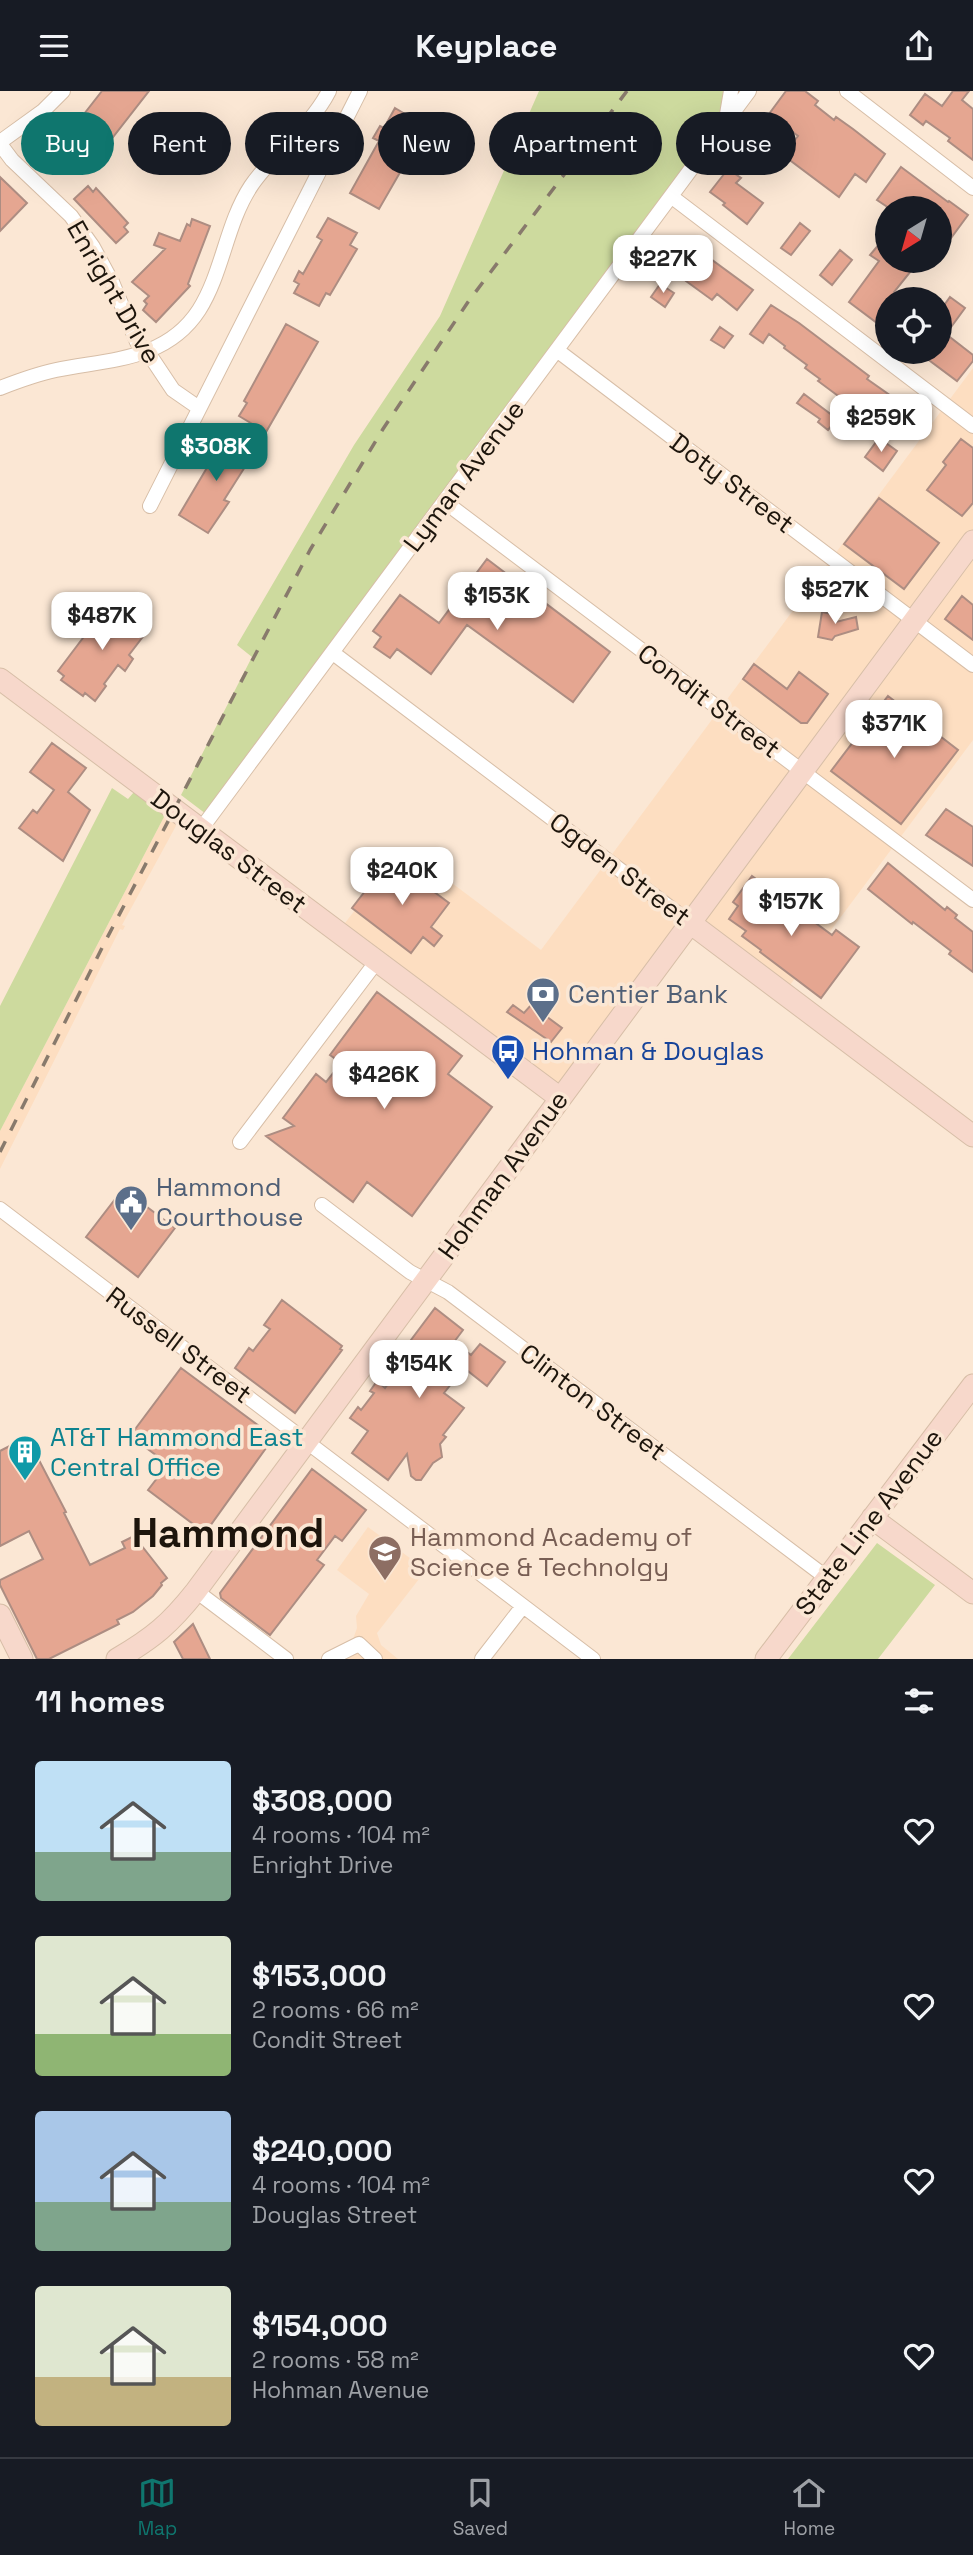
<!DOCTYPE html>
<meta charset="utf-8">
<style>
body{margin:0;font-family:"Space Grotesk",sans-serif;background:#242831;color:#f1f3f6;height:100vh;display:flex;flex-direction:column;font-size:26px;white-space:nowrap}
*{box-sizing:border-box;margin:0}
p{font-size:23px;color:#9ea1a6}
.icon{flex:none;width:38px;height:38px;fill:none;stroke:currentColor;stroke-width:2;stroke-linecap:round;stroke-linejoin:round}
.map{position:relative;height:1568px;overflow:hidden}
.details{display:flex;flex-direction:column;background:#171b24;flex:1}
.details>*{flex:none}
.guide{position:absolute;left:21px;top:21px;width:931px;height:63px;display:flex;gap:14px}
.needle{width:46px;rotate:217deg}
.fabs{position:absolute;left:875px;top:105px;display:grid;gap:14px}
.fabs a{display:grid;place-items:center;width:77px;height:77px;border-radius:50%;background:#171b24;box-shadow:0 7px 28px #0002;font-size:35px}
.price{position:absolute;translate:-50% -60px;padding:0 16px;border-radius:14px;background:#fff;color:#222;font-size:23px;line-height:46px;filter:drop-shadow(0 2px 4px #0008)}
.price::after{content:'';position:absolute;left:50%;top:42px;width:21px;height:16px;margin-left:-10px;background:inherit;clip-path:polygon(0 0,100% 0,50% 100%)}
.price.active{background:#0f766e;color:#fff}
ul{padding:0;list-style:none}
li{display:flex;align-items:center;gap:21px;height:175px;padding:0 35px}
li span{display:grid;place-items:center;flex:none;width:196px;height:140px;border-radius:7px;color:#555}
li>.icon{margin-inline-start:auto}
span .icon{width:84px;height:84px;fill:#fffc;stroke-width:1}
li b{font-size:30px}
h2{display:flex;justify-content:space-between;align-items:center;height:84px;padding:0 35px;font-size:30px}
.tag{padding:0 24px;border-radius:32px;background:#171b24;box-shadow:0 7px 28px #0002;font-size:24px;line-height:63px}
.tag.active{background:#0f766e;color:#fff}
header{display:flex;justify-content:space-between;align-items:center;height:91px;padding:0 35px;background:#171b24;font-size:32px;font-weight:800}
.dock{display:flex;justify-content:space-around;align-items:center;height:98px;border-top:2px solid #363941;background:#171b24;font-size:19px;color:#9ea1a6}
.dock a{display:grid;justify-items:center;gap:4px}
.dock .active{color:#0f766e}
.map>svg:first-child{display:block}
.built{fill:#fddec1}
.green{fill:#cdda9e}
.building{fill:#e5a691;stroke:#ad8d82;stroke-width:2}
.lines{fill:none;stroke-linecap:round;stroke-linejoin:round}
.street-casing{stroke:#d7bea7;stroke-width:16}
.secondary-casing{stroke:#d7bea7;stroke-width:23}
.street{stroke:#fff;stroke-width:14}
.secondary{stroke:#f7d8cb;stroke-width:21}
.rail{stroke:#887a6c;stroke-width:3.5;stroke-dasharray:12 12;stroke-linecap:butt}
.labels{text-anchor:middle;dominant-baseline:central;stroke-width:7;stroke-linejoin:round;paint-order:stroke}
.street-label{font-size:26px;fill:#1d150c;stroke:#fbe7d4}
.service-label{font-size:26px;fill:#4e5e75;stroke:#fbe7d4;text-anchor:start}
.transit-label{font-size:26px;fill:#164399;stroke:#fbe7d4;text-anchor:start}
.culture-label{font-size:26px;fill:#0d838f;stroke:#fbe7d4;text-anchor:start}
.education-label{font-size:26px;fill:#785e54;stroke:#fbe7d4;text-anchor:start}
.town-label{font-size:40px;font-weight:bold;fill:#1d150c;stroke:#fbe7d4}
</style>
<header><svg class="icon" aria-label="menu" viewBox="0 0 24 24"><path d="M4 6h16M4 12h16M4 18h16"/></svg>Keyplace<svg class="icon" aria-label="share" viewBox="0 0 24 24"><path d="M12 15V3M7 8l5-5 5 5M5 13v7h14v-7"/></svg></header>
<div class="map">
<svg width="973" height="1568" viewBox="0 0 973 1568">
<rect width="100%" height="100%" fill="#fbe7d4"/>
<path class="built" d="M973,277V649L784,902L689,831L560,1007L338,841L404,756L541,859Z
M165,724L177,733L122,834L125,835L123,839L120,838L0,1078V1040Z
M368,1436L426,1479L377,1542L381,1554L398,1568H321L352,1551L357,1537L356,1525L369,1503L337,1479Z"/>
<path class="green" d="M539,0H731L726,31L210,726L181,704L252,566L237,554L354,354L440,225Z
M112,697L128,708L134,701L165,724L0,1040V915Z
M877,1452L935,1494L878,1568H788Z"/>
<path class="building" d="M102,0H149L106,55L77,32Z
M786,0H805L818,10L815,14L834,29L836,26L853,38L885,63L866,91L855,83L839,106L783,64L798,45L769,23Z
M953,0H969L962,9L973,18V69L948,50L950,47L926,30L923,34L910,24L925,3L942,15Z
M395,17L422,33L417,42L421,45L379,118L350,102L379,50L373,47L380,35L384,37Z
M755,24L764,31L756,43L746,36Z
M61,33L85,61L62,82L57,76L53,80L37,62L42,58L38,53Z
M901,76L948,111L949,110L968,124L940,162V117H889L877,109Z
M728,78L741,87L736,92L763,112L747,133L723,114L725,112L710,101Z
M0,86L27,112L0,140Z
M88,95L93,101L96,97L128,132L124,136L128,141L116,152L74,108Z
M328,127L357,142L350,154L357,158L330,204L326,202L319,215L294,202L299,193L294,190L299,180L303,183L322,149L317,146Z
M192,128L210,135L188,193L190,195L156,231L143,219L147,213L144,210L149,205L132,191L165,158L154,154L159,142L180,150L187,133L190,135Z
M800,132L810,140L791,164L781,157Z
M881,151L887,156V170H919L894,201L904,208H887V227L881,235L849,211L879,170L870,164Z
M689,152L753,199L737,219L717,203L712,209L686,190L688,187L672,176Z
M840,159L852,169L832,194L820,184Z
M660,193L674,202L665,216L651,206Z
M950,206L965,217L946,243L973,264V270L957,290L918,261H940V220Z
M771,214L799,232L869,285L867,288L918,324L916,326L923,331L912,346L891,330L879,347L867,338L869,335L854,324L857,319L818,290L820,288L805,277L807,274L784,257L785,255L769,243L763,252L750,243Z
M286,233L318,251L266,341L239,325L247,312L244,310Z
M720,236L733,245L724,257L711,249Z
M804,303L837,328L828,339L818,331L820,328L797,312Z
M224,342L252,357L246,367L250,368L224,409L229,411L208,442L179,424L208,375L204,372Z
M879,347L897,360L883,380L865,366Z
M961,348L973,357V412L962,425L927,399L946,374L943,371Z
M879,407L939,452L904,498L844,453Z
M487,468L610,561L573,611L467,534L431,583L397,558L390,567L374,556L381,546L373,540L400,504L439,532Z
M962,505L973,514V549L945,528Z
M111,510L148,539L129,564L133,568L125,580L118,574L104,593L106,595L95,610L85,602L83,605L61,589L64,585L58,580Z
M822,521L837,524L836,531L856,526L858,538L835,545L832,549L818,546Z
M754,573L787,598L799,581L828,603L807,632H801L743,588Z
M888,605L958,659L901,733L831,680Z
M52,652L86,677L68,701L90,719L63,770L19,737L33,719L37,722L54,699L30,681Z
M946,718L973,736V775L926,744Z
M390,768L449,812L431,836L442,845L434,855L423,846L411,862L352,817Z
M888,772L945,819L947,816L957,824L955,827L973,841V881L949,863L951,860L913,831L912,833L868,798Z
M752,785L832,844L836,839L859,856L821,907L760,861L761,859L742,845L746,840L729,828L738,815L733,811Z
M377,901L462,965L448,983L492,1016L412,1125L367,1091L353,1111L266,1045L294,1035L283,1027L316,983L326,991L341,972L330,964Z
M513,914L524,922L531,914L562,937L551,951L507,921Z
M123,1098L175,1137L138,1186L86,1146Z
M282,1209L342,1255L340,1258L342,1259L295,1322L235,1277L249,1257L253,1260L270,1238L264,1234Z
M435,1217L463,1239L454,1251L471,1264L480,1253L505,1271L487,1295L464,1277L444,1302L464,1317L443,1344L446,1346L440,1353L442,1366L433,1372L421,1389H416L411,1385L407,1363L388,1389L352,1362L368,1340L350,1327L358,1316L361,1319L374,1302L370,1300L377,1290L385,1297L397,1281L396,1278L403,1268L399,1265Z
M181,1277L274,1346L205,1442L148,1399L168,1373L130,1345Z
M27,1346L66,1421L64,1422L90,1474L125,1457L122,1451L134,1445L167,1487L161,1492L162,1494L153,1505L133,1521L117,1529L119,1533L49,1568H37L0,1494V1489L43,1468L29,1440L0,1455V1360Z
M312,1378L366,1419L342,1450L335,1445L317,1469L324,1474L270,1544L221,1507L220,1502Z
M193,1533L210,1568H183L174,1551Z"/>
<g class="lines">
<g class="street-casing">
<path id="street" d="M847,0L973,97
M726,29L731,0
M0,51L43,20L63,0
M0,53L12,69L71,125L93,156L112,191L137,251L153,269L173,299L199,317
M672,106L973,335
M558,260L973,574
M0,297C18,290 37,283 56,279C109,268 166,270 199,219C223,181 226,133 251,95C274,61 310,37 329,0
M445,411L973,809
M150,415L360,0
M333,562L689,831
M201,738L749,0
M240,1051L377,870
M322,1114L410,1181L448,1201L827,1487
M0,1118L593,1568
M196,1500L286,1568
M329,1568L359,1553L375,1568
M482,1568L523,1515"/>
</g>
<g class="secondary-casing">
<path id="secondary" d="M0,588L560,1007
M689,831L973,1045
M872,1427L973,1502
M0,1524L22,1568
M117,1568C153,1547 170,1533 196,1500L973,450
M766,1568L973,1294"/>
</g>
<use href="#street" class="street"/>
<use href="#secondary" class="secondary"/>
<path class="rail" d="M0,1061L107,847L310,459L383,338L468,211L627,0"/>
</g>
<defs>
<g id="bank-pin" transform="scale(1.75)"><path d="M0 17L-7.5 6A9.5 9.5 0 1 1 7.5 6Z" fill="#5c6f8a" stroke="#fbe7d4"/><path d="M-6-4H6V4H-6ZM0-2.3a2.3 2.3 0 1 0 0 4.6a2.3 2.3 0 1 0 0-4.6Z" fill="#fff"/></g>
<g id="bus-pin" transform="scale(1.75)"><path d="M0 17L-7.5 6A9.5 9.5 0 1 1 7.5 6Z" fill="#1a4fb4" stroke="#fbe7d4"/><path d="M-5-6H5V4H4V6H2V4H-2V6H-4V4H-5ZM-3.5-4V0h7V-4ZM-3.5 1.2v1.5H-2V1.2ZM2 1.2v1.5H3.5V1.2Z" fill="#fff"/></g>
<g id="civic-pin" transform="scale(1.75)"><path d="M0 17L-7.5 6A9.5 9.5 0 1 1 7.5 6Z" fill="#5c6f8a" stroke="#fbe7d4"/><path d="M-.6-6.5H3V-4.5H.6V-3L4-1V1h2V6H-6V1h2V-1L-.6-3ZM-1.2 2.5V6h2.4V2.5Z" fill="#fff"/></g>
<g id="building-pin" transform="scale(1.75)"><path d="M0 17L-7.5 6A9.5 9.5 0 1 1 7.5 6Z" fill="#0f9aa8" stroke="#fbe7d4"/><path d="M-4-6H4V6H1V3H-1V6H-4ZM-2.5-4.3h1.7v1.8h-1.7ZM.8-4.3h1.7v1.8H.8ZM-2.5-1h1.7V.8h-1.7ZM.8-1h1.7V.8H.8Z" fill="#fff"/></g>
<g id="school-pin" transform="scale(1.75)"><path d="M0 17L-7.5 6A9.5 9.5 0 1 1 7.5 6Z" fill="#8d6e63" stroke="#fbe7d4"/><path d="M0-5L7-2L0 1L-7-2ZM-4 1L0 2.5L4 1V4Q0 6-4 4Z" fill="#fff"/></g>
</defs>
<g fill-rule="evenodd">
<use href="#bank-pin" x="543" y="903"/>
<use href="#bus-pin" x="508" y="960"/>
<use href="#civic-pin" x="131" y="1111"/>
<use href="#building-pin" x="25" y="1361"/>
<use href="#school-pin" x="385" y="1461"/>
</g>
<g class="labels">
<g class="street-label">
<text transform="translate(114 201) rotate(60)">Enright Drive</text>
<text transform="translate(464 385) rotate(-53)">Lyman Avenue</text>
<text transform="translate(732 392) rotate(37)">Doty Street</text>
<text transform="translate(709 610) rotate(37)">Condit Street</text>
<text transform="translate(229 760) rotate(37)">Douglas Street</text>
<text transform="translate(620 778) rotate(37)">Ogden Street</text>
<text transform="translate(503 1084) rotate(-54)">Hohman Avenue</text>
<text transform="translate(179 1254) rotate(37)">Russell Street</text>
<text transform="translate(593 1311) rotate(37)">Clinton Street</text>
<text transform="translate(869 1431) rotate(-53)">State Line Avenue</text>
</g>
<g class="service-label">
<text x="568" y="903">Centier Bank</text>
<text x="156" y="1096">Hammond<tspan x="156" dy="30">Courthouse</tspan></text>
</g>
<g class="transit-label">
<text x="532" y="960">Hohman &amp; Douglas</text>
</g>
<g class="culture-label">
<text x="50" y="1346">AT&amp;T Hammond East<tspan x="50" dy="30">Central Office</tspan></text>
</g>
<g class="education-label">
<text x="410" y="1446">Hammond Academy of<tspan x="410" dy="30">Science &amp; Technolgy</tspan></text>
</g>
<g class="town-label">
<text x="228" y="1442">Hammond</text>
</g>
</g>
</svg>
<div class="fabs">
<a><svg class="needle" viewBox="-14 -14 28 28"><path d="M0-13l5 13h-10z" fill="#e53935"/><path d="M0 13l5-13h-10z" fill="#9ea1a6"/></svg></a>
<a><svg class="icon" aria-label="locate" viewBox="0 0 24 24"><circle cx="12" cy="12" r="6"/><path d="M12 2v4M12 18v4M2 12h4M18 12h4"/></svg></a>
</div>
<b class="price" style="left:663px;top:204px">$227K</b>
<b class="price" style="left:881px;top:363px">$259K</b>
<b class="price active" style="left:216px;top:392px">$308K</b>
<b class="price" style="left:835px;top:535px">$527K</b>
<b class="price" style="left:497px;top:541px">$153K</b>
<b class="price" style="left:102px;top:561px">$487K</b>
<b class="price" style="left:894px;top:669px">$371K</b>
<b class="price" style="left:402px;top:816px">$240K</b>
<b class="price" style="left:791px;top:847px">$157K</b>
<b class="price" style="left:384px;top:1020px">$426K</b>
<b class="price" style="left:419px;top:1309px">$154K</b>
<div class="guide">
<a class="tag active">Buy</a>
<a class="tag">Rent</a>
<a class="tag">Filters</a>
<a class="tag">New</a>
<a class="tag">Apartment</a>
<a class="tag">House</a>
</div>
</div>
<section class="details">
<h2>11 homes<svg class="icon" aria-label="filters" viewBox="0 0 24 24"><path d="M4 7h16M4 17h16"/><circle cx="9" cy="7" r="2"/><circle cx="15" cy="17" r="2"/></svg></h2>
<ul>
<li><span style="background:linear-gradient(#bfe0f5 65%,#7fa58c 0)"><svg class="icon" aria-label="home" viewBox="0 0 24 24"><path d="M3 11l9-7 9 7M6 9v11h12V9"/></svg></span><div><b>$308,000</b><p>4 rooms · 104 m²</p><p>Enright Drive</p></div><svg class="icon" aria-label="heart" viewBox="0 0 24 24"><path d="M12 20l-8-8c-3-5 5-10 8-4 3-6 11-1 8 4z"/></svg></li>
<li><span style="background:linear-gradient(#dfe7d0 70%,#8fb573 0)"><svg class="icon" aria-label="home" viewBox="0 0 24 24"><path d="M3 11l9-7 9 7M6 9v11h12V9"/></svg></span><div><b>$153,000</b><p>2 rooms · 66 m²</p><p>Condit Street</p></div><svg class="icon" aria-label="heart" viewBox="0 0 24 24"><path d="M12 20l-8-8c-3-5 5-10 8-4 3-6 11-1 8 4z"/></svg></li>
<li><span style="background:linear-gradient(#a9c7e8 65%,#7fa58c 0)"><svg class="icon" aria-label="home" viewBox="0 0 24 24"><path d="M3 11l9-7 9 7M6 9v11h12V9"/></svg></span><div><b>$240,000</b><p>4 rooms · 104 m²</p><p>Douglas Street</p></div><svg class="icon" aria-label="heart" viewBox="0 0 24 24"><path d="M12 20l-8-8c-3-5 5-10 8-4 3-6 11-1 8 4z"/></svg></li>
<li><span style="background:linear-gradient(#dfe7d0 65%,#c2b280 0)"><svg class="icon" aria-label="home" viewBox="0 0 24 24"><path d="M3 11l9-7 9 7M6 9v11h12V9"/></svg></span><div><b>$154,000</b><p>2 rooms · 58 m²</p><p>Hohman Avenue</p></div><svg class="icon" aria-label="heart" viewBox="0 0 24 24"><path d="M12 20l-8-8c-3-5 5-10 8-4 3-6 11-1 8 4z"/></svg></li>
</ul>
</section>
<nav class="dock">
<a class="active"><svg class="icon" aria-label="map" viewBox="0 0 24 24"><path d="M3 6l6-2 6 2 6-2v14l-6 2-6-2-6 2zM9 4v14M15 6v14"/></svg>Map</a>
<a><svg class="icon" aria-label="saved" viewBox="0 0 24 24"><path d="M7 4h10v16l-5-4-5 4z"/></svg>Saved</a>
<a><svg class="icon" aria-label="home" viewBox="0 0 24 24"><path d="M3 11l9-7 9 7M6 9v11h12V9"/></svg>Home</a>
</nav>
